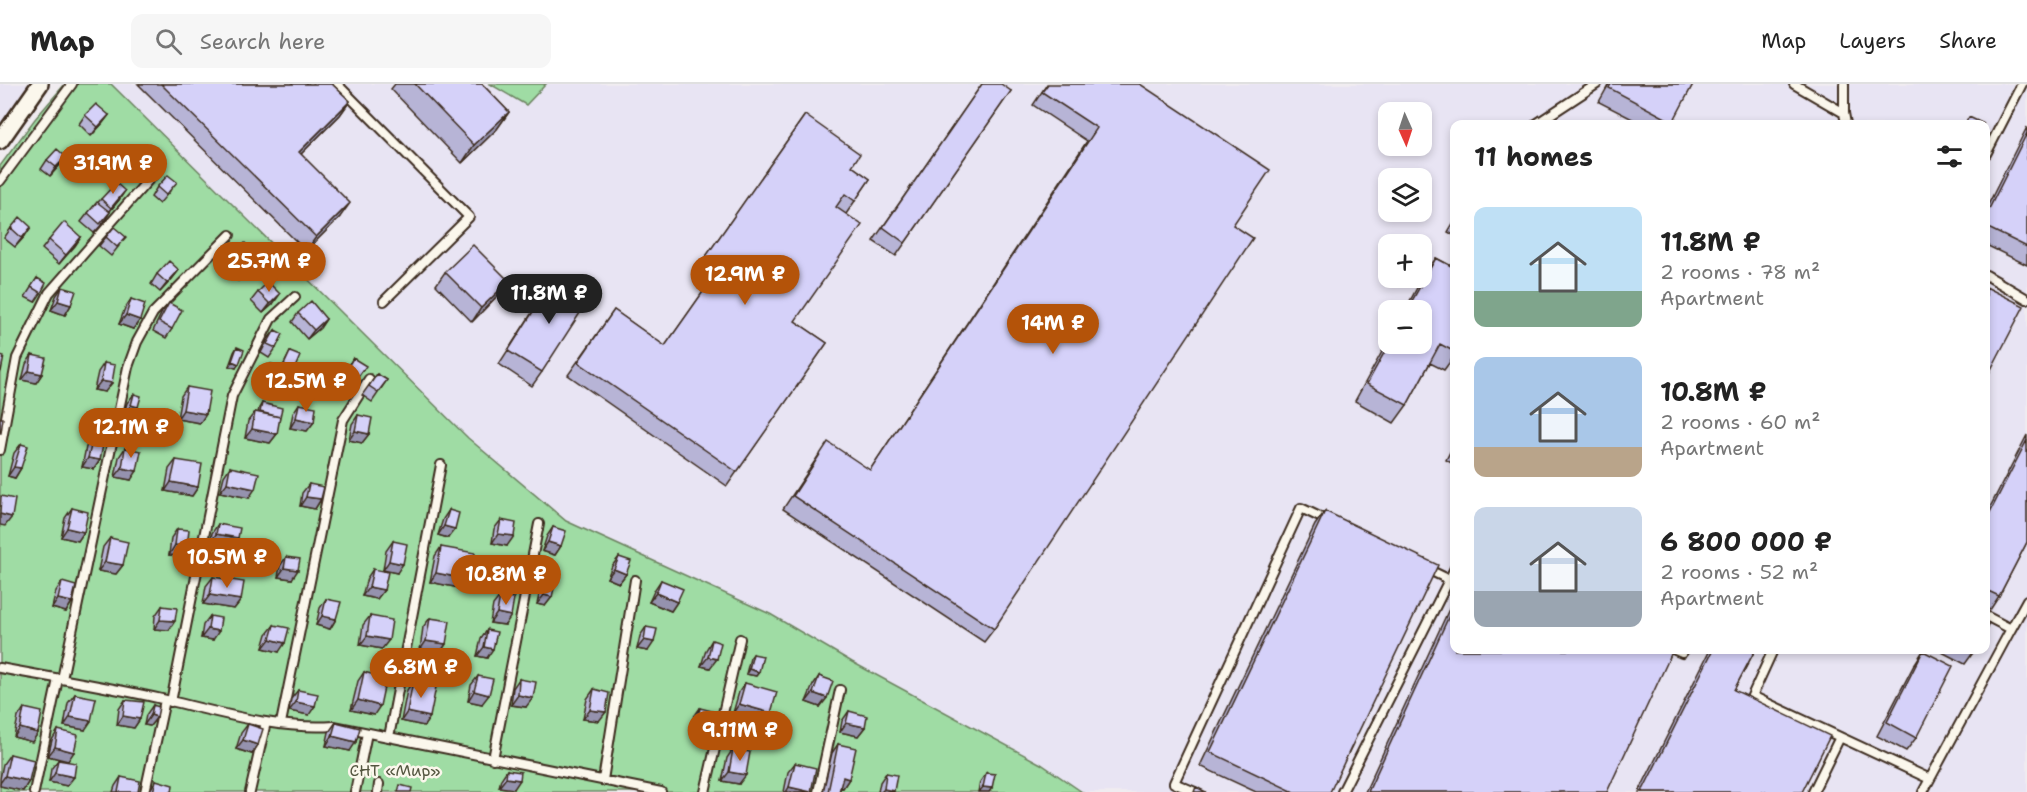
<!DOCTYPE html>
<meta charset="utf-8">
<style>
body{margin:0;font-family:"Shantell Sans",sans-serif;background:#f6f6f6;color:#222;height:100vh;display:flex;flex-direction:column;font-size:22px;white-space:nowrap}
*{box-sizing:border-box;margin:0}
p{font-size:20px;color:#767676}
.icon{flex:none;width:33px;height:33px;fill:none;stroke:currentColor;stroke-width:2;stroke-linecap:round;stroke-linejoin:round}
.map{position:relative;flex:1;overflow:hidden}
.panel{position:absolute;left:1450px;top:36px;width:540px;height:534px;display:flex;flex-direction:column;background:#fff;border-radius:12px;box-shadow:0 3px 9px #0003}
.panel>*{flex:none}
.needle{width:39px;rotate:177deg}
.buttons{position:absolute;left:1378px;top:18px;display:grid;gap:12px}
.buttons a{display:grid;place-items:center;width:54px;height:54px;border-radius:12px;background:#fff;box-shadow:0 3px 9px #0003;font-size:30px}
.price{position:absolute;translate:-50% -51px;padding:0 14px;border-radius:21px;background:#b45309;color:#fff;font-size:20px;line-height:39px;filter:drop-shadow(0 2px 3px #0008)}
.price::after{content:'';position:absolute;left:50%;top:36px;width:18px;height:14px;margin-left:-9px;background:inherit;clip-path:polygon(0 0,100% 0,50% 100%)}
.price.selected{background:#222;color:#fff}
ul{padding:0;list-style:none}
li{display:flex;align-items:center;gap:18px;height:150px;padding:0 24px}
li span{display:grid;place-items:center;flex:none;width:168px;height:120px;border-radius:12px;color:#555}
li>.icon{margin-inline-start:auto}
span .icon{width:72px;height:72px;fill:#fffc;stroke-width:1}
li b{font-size:26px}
h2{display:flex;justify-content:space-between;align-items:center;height:72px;padding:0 24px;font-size:26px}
header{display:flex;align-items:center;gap:36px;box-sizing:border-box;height:84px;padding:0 30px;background:#fff;border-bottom:2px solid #e0e0e0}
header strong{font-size:28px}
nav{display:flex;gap:33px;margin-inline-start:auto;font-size:21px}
.search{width:420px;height:54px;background:#f6f6f6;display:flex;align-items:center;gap:15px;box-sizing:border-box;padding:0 21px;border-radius:12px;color:#767676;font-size:22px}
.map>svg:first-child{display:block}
.built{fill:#e8e4f3;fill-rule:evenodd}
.green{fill:#9fdca4;stroke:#6d8361;stroke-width:1.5}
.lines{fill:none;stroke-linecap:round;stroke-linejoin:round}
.service-casing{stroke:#3b2a1e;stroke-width:12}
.minor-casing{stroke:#3b2a1e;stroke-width:20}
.service{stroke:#fbf7ec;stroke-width:8}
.minor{stroke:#fbf7ec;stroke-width:15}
.wall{fill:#b7b4d6;stroke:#3b2a1e;stroke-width:1.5}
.shaded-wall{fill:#9592ae;stroke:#3b2a1e;stroke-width:1.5}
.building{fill:#d5d1f9;stroke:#3b2a1e;stroke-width:1.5}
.labels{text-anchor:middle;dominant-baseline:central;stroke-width:5;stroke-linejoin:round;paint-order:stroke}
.park-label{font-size:16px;fill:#545640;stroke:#fbf7ec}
</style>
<header>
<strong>Map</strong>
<div class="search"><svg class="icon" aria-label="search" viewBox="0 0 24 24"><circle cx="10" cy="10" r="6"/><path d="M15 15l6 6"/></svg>Search here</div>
<nav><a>Map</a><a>Layers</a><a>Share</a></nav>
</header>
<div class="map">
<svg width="2027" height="708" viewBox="0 0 2027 708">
<rect width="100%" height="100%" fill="#f0ecf0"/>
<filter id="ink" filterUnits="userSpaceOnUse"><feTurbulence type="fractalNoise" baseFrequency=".0167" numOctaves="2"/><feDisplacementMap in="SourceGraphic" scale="12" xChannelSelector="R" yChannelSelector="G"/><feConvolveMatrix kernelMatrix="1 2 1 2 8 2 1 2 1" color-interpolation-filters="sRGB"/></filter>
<g filter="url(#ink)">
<path class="built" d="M0,0H31L0,40Z
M111,0H490L526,21L546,0H2027V708H1082L1041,680L852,578L770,530L566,437L468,354ZM1389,28H1422V62H1389ZM1455,40H1986V566H1455ZM1389,94H1422V128H1389ZM1389,160H1422V194H1389ZM1389,226H1422V260H1389Z"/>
<path class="green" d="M65,0H111L468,354L566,437L770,530L852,578L1041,680L1082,708H0V82L35,35Z
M490,0H546L526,21Z"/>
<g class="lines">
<g class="service-casing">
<path id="service" d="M337,0L469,133L384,217
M1794,0L1844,29L1846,40
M1844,0V29
M1536,40L1597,0
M1986,70L2022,0
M0,97L72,0
M1986,191L2027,215
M0,366L17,274L49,209L159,84
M1425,484L1448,495
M2011,545L2027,516
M1675,566L1682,569L1684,566
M1773,566L1752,612L1930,695L2011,545L1986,532
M0,584C54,594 109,603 162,615C218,628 277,646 334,642L661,708
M62,595L128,283L137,258L153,229L230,151
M171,618L232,312L271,235L295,213
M281,639L343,336L369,295
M389,653L441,381
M493,675L539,440
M603,696L635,496
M34,708L58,595
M145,708L165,616
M250,708L266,638
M355,708L367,649
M378,708L379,700
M705,708L740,555
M818,708L840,606
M1195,708L1174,699L1301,424L1328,437
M1342,708L1455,484
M1813,708L1840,653
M1923,708L1930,695"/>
</g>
<g class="minor-casing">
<path id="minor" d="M0,57L40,0"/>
</g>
<use href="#service" class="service"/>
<use href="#minor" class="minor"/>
</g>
<path class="wall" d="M138,0H332L350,17L340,31L301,70L340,133L306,167Z
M395,0H482L509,28L497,45L462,79L391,5Z
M982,0L1011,7L896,172L873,157Z
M1047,0L1233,141L994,545L984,558L783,425L819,371L870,386L1087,57L1033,21Z
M1609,0H1693L1671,40H1642L1599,18Z
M85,31H109L102,40L91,52L79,40Z
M805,31L852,82L870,95L846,130L795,237L827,259L727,402L568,291L614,226L665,262L708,201L693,191Z
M2027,43V181L1986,161V125Z
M66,73L59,82L50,92L41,85L47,76Z
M157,103L170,107L159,120L151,113Z
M101,115L119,116L109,128H110L104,138L94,149L81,138L88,129Z
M1455,136V152L1448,148Z
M11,144L25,152L15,163L4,154Z
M81,153L59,180L42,165L49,156Z
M106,153L119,162L111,172L99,162Z
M230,173L259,174L253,183L238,197L224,183Z
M1436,174L1455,184V271L1444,286L1430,279L1407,321L1394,339L1355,317L1389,255V260L1422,226H1405L1424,191Z
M179,186L172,195L160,208L151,200L157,190Z
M445,188L509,197L499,210L472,238L436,201Z
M555,193L542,288L532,302L499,280Z
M37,194L41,209L35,218L25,213Z
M62,203L71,221L65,231L51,226L56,212Z
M258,208L273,220L263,229L251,217Z
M131,215L140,236L133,245L119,240L125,224Z
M169,219L172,245L166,254L153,247L162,228Z
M298,229L326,235L320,244L307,255L292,238Z
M275,246L276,264L269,274L261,269L268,255Z
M237,263L236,284L229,282L234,268Z
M290,268L294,286L287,303L280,312L259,304L265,289L271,280L282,284Z
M32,271L42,290L36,299L22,296L26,280Z
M353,274L358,293L352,302L340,295Z
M104,279L105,308L94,306L98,288Z
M377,290L387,296L372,318L362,311Z
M187,303L206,330L200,339L177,335L181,312Z
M134,310L138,323L132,332L124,330L127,319Z
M262,319L277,350L270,359L245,354L248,337L255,328L258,329L259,324Z
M299,320L314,338L307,347L290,344L293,329Z
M358,331L369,350L362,359L349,356L352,340Z
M102,338L105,355L97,353L99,343Z
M2027,351V458L1999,512L1990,526L1986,524V431Z
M93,354L100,376L94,385L82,383L86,363Z
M1455,358V381L1446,376Z
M21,360V384L15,394L8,392L14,369Z
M125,364L131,396L115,393L119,373Z
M176,376L198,403L192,412L165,407L169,385Z
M230,383L249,414L220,408L224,392Z
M309,400L321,415L315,425L300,422L302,409Z
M72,424L84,448L78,457L61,453L65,434Z
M449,426L448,454L438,451L443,435Z
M1325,427L1330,708H1256L1200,682L1315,441Z
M501,436L507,462L492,459L494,445Z
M218,440L238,454L233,462L225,486L210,483L212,468L218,461L210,459L212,449Z
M553,443L561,462L555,471L542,467L547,452Z
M177,445L180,472L169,471L171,454Z
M110,454L123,481L116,490L98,487L103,463Z
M393,457L397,489L383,486L386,467Z
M441,463L464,505L430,498L435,472Z
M286,473L292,495L278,493L280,482Z
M619,473L626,490L619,499L607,494L612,482Z
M373,485L384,506L377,515L362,512L367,494Z
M213,493L241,516L234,525L203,520L206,502Z
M661,496L677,518L671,527L649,518L655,505Z
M62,498L72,518L66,528L52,524L56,507Z
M547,498L552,513L545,522L537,520L540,507Z
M500,512L505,541L490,539L493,521Z
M1455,512V566L1607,708H1365Z
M326,515L336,535L330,545L316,541L320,524Z
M162,522L169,546L154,545L155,532Z
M210,532L213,556L201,554L203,541Z
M370,532L382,565L360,561L363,541Z
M430,534L446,560L440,569L420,566L423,543Z
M274,541L279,568L263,564L267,550Z
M646,543L648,567L637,565L640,552Z
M487,546V574L477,572L481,555Z
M712,556L710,584L701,582L706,566Z
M1710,566H1755L1734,606L1802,708H1639Z
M1938,566H1975L1965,580Z
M1923,567L1916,654L1906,667L1877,652L1914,581Z
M753,570L759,588L756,592L746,590L750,574Z
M364,588L374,631L351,626L358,597Z
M478,592L482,620L468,617L471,601Z
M819,592L820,623L806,618L813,601Z
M519,595L526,623L511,621L513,604Z
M413,597L430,633L424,642L401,637L407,606Z
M745,599L765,638L733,629L739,608Z
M594,605L599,637L583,635L587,615Z
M298,606L309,631L289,627L291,615Z
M75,610L85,646L64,642L68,619Z
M125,616L140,635L134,644L117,641L119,625Z
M153,621L157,633L150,642L144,641L146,631Z
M24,624L38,649L32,658L14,653L18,633Z
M700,624L709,643L703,652L691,650L693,634Z
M849,627L865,643L858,652L840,648L842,637Z
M740,637L741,660L731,658L734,646Z
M336,638L350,667L326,662L329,648Z
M248,640L258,661L252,670L236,665L241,649Z
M58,646L68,677L48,672L52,656Z
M838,660L849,695L843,704L841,703L839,708H823L832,669Z
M733,665L739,700L722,697L727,674Z
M10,670L29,697L23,707L0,702V695L3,680Z
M58,676L67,702L49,698L51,685Z
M795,679L811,708H784L788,688Z
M507,686L514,705L499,703L501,695Z
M886,689L894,708H878L880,698Z
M986,689L989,708H978L980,698Z
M121,693L138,708H113L115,702Z
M156,696L172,708H149L150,706Z"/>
<path class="shaded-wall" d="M350,17L340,31L289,82L299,68Z
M509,28L497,45L462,79L474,61Z
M109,31L102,40L91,52L98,43Z
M66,73L59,82L50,92L56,83Z
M125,107L119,116L105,133L111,124Z
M350,119L340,133L306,167L316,153Z
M31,143L25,152L15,163L22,154Z
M81,153L75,162L59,180L66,171Z
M259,174L253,183L238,197L244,188Z
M179,186L172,195L160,208L167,199Z
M509,197L499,210L472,238L481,224Z
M280,210L273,220L263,229L270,220Z
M58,217L71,221L65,231L51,226Z
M126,231L140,236L133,245L119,240Z
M326,235L320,244L307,255L314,246Z
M232,277L239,280L236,284L229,282Z
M29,287L42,290L36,299L22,296Z
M266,295L287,303L280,312L259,304Z
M101,297L112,299L105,308L94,306Z
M131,321L138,323L132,332L124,330Z
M183,326L206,330L200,339L177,335Z
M296,334L314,338L307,347L290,344Z
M252,345L277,350L270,359L245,354Z
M355,347L369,350L362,359L349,356Z
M100,349L108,350L105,355L97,353Z
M88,374L100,376L94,385L82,383Z
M14,383L21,384L15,394L8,392Z
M122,384L137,387L131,396L115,393Z
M171,398L198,403L192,412L165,407Z
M227,399L255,405L249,414L220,408Z
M306,413L321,415L315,425L300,422Z
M0,430L12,433L5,442L0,441Z
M444,442L455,445L448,454L438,451Z
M67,444L84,448L78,457L61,453Z
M216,450L238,454L232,464L219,459L218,461L210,459Z
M498,450L514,452L507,462L492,459Z
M548,458L561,462L555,471L542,467Z
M175,461L187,463L180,472L169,471Z
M216,474L231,477L225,486L210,483Z
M389,477L403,480L397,489L383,486Z
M105,478L123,481L116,490L98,487Z
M284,484L298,486L292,495L278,493Z
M614,485L626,490L619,499L607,494Z
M436,489L471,496L464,505L430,498Z
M369,503L384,506L377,515L362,512Z
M656,509L677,518L671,527L649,518Z
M210,511L241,516L234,525L203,520Z
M544,511L552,513L545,522L537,520Z
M58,515L72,518L66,528L52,524Z
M497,529L511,532L505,541L490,539Z
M322,532L336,535L330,545L316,541Z
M160,536L175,537L169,546L154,545Z
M208,545L219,547L213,556L201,554Z
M367,552L389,556L382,565L360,561Z
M270,555L285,559L279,568L263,564Z
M644,556L654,558L648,567L637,565Z
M426,557L446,560L440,569L420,566Z
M484,563L493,565L487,574L477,572Z
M708,573L717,575L710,584L701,582Z
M749,585L759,588L756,592L746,590Z
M474,607L489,611L482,620L468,617Z
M813,609L827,614L820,623L806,618Z
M518,611L533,614L526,623L511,621Z
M358,616L380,622L374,631L351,626Z
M296,618L315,622L309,631L289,627Z
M739,620L771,629L765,638L733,629Z
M590,626L606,628L599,637L583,635Z
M407,628L430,633L424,642L401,637Z
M151,631L157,633L150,642L144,641Z
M123,632L140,635L134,644L117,641Z
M70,633L91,637L85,646L64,642Z
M846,639L865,643L858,652L840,648Z
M697,640L709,643L703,652L691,650Z
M20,644L38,649L32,658L14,653Z
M738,649L747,651L741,660L731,658Z
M332,652L356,658L350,667L326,662Z
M243,656L258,661L252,670L236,665Z
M55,663L74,668L68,677L48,672Z
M729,688L746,691L739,700L722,697Z
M55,689L74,693L67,702L49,698Z
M5,692L29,697L23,707L0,702V699Z
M843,693L849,695L843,704L836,702Z
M506,694L520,696L514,705L499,703Z
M789,703L811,708H786Z
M983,703L992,704L989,708H979Z
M884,705L894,707L881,708Z"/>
<path class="building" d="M161,0H332L350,17L299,68L350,119L316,153Z
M415,0H482L509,28L474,61Z
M982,0H1001L1011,7L905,159L883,143Z
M1048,0H1140L1270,86L1233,141L1253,154L994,545L793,412L828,358L870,386L1097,44L1042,8Z
M1611,0H1693L1673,38L1609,4Z
M96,20L109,31L98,43L85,31Z
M805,31L860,70L852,82L870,95L855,117L845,110L836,123L862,141L795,237L827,259L737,388L578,278L614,226L665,262L717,188L702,178Z
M1969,33L1984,40H1965Z
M2027,49V163L1986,143V131Z
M57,65L66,73L56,83L47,76Z
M168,91L177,98L166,111L157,103Z
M116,99L125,107L111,124L101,115Z
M97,118L110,128L100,140L88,129Z
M20,133L31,143L22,154L11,144Z
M64,138L81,153L66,171L49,156Z
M114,143L126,153L117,163L106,153Z
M245,159L259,174L244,188L230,173Z
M473,161L509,197L481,224L445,188Z
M1436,174L1455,184V268L1440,260L1407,321L1367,300L1389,260H1422V226H1407Z
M169,177L179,186L167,199L157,190Z
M555,193L589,215L542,288L508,267Z
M37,194L46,199L41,209L31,203Z
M268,198L280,210L270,220L258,208Z
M62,203L76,207L71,221L58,217Z
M1986,203L2024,222L1986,295Z
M131,215L145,220L140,236L126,231Z
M311,217L326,235L314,246L298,229Z
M169,219L182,226L172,245L159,238Z
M275,246L283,250L276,264L267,260Z
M237,263L244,266L239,280L232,277Z
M290,268L300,272L294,286L284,281Z
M0,271L4,272L1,288H0Z
M32,271L46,274L42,290L29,287Z
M353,274L366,282L358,293L346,286Z
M104,279L115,281L112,299L101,297Z
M271,280L293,288L287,303L266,295Z
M377,290L387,296L378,308L369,302Z
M187,303L210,307L206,330L183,326Z
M134,310L141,312L138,323L131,321Z
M262,319L282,324L280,333L260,328Z
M299,320L316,323L314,338L296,334Z
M255,328L280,333L277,350L252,345Z
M358,331L372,334L369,350L355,347Z
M0,334H3L1,349H0Z
M102,338L110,340L108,350L100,349Z
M93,354L104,356L100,376L88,374Z
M2027,356V458L1999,512L1986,506V436Z
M21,360L28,362L21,384L14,383Z
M125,364L141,367L137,387L122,384Z
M176,376L202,380L198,403L171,398Z
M230,383L259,389L255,405L227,399Z
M309,400L324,403L321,415L306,413Z
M1,412L15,415L12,433L0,430Z
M72,424L88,428L84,448L67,444Z
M449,426L459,429L455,445L444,442Z
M1325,427L1438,481L1330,708H1294L1210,668Z
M501,436L516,439L514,452L498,450Z
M218,440L240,444L238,454L216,450Z
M553,443L566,447L561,462L548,458Z
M177,445L189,446L187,463L175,461Z
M110,454L128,458L123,481L105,478Z
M393,457L407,460L403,480L389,477Z
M219,459L234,462L231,477L216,474Z
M441,463L475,469L471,496L436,489Z
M286,473L300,475L298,486L284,484Z
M619,473L631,477L626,490L614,485Z
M373,485L388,488L384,506L369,503Z
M213,493L244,498L241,516L210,511Z
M661,496L683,505L677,518L656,509Z
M62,498L76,502L72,518L58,515Z
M547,498L555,500L552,513L544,511Z
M500,512L514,514L511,532L497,529Z
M326,515L341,518L336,535L322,532Z
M1455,519V566H1673L1607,708H1368Z
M162,522L177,524L175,537L160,536Z
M210,532L221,534L219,547L208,545Z
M370,532L392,536L389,556L367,552Z
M430,534L450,537L446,560L426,557Z
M1986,538L1989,539L1986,546Z
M274,541L289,544L285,559L270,555Z
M646,543L657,545L654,558L644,556Z
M487,546L497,548L493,565L484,563Z
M712,556L721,559L717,575L708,573Z
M1713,566H1755L1734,606L1830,652L1802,708H1642Z
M1923,567L1953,582L1916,654L1887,638Z
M753,570L763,572L759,588L749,585Z
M364,588L386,594L380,622L358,616Z
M478,592L493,595L489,611L474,607Z
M819,592L833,597L827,614L813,609Z
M519,595L536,598L533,614L518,611Z
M413,597L436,603L430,633L407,628Z
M745,599L777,608L771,629L739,620Z
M594,605L609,609L606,628L590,626Z
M298,606L318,610L315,622L296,618Z
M75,610L96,614L91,637L70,633Z
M125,616L144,618L140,635L123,632Z
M153,621L159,623L157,633L151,631Z
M24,624L42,628L38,649L20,644Z
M700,624L712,627L709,643L697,640Z
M849,627L867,632L865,643L846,639Z
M740,637L750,639L747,651L738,649Z
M336,638L360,644L356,658L332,652Z
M248,640L263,645L258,661L243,656Z
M58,646L78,651L74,668L55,663Z
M838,660L856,664L849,695L843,693L839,708H828Z
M733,665L750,668L746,691L729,688Z
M10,670L34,676L29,697L5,692Z
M58,676L76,679L74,693L55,689Z
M795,679L816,684L811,708L789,703Z
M507,686L521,688L520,696L506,694Z
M886,689L897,691L894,707L884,705Z
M986,689L995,690L992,704L983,703Z
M121,693L140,697L138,708H118Z
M156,696L173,701L172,708H153Z
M400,701L412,704L411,708H398Z
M1196,703L1206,708H1194Z"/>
</g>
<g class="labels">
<g class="park-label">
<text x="395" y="686">СНТ «Мир»</text>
</g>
</g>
</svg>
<div class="buttons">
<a><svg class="needle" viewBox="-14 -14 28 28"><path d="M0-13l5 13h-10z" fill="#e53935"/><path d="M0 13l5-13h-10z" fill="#767676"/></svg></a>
<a><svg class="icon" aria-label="layers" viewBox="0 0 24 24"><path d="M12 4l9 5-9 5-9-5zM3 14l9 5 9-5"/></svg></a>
<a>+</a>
<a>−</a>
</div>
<b class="price" style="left:113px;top:111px">31.9M ₽</b>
<b class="price" style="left:269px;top:209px">25.7M ₽</b>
<b class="price" style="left:745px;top:222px">12.9M ₽</b>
<b class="price selected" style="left:549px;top:241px">11.8M ₽</b>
<b class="price" style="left:1053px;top:271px">14M ₽</b>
<b class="price" style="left:306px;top:329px">12.5M ₽</b>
<b class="price" style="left:131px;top:375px">12.1M ₽</b>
<b class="price" style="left:227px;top:505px">10.5M ₽</b>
<b class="price" style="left:506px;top:522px">10.8M ₽</b>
<b class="price" style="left:421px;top:615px">6.8M ₽</b>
<b class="price" style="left:740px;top:678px">9.11M ₽</b>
<section class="panel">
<h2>11 homes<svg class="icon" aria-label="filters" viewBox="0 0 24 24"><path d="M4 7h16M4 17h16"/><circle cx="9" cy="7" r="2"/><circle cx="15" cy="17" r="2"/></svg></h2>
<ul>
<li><span style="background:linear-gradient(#bfe0f5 70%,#7fa58c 0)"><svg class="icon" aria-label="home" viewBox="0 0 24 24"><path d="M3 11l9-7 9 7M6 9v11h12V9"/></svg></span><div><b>11.8M ₽</b><p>2 rooms · 78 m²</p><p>Apartment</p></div></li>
<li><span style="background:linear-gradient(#a9c7e8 75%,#b9a48a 0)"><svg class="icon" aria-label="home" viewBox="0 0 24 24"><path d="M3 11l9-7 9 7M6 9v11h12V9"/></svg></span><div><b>10.8M ₽</b><p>2 rooms · 60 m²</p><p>Apartment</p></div></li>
<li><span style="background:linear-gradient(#c9d6e8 70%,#9aa5b1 0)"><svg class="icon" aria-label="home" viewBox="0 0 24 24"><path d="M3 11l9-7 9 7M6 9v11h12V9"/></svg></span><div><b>6 800 000 ₽</b><p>2 rooms · 52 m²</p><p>Apartment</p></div></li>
</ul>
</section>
</div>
